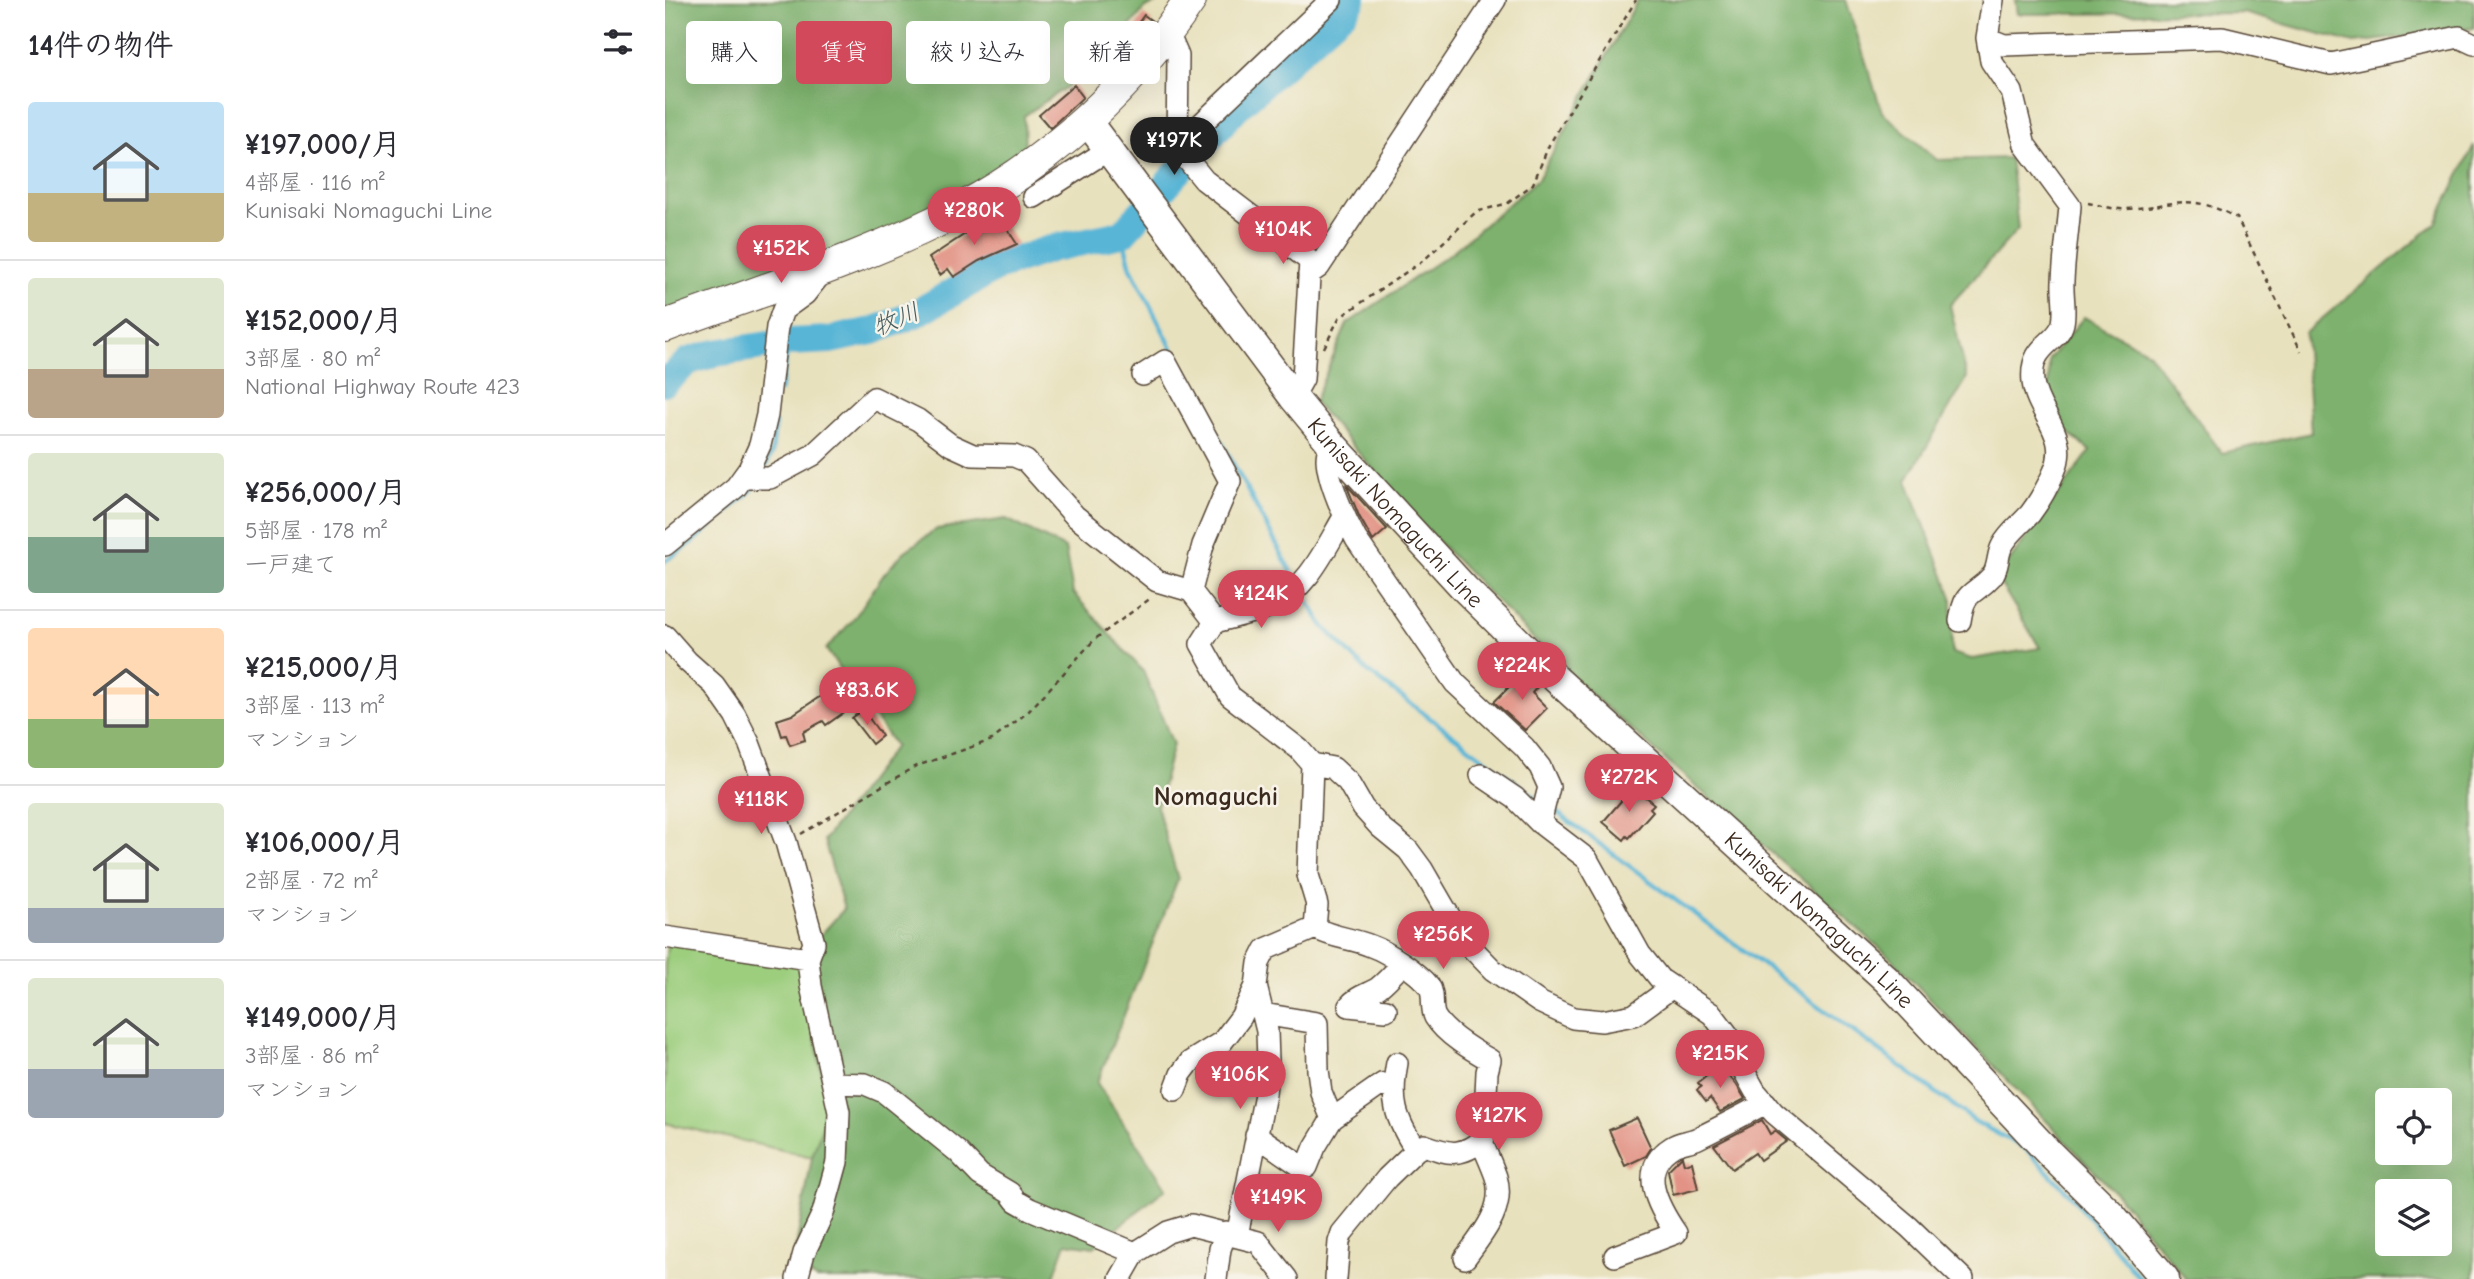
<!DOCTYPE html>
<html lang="ja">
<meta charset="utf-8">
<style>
body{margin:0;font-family:"Comic Neue","Klee One",sans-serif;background:#f7f7f7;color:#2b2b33;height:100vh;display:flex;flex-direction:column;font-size:26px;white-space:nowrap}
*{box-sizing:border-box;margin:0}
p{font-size:23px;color:#7c7c81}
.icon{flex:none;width:38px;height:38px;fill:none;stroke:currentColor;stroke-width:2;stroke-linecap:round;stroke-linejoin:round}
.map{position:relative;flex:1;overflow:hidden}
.side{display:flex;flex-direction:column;background:#fff;width:665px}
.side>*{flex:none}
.guide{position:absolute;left:21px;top:21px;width:665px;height:63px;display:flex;gap:14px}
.buttons{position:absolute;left:1710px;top:1088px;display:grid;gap:14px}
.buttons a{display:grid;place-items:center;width:77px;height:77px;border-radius:7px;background:#fff;box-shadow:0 7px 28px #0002;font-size:35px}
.price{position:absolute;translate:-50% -60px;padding:0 16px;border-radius:24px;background:#d1495b;color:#fff;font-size:23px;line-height:46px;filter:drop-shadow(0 2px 4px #0008)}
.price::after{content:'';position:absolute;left:50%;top:42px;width:21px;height:16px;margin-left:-10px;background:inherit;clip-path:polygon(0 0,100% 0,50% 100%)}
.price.current{background:#222;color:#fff}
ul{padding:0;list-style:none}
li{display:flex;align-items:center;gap:21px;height:175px;padding:0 28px}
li+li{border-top:2px solid #e1e1e2}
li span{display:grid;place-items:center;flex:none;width:196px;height:140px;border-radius:7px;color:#555}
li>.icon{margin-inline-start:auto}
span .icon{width:84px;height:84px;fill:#fffc;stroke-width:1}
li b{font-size:30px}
h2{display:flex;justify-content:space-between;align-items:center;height:84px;padding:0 28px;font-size:30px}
.tag{padding:0 24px;border-radius:7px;background:#fff;box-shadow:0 7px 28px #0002;font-size:24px;line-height:63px}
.tag.current{background:#d1495b;color:#fff}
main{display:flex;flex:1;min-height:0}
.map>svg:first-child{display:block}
.green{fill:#9cce7e;stroke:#6c7c4e;stroke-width:2}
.forest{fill:#7db16d;stroke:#5c6e46;stroke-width:2;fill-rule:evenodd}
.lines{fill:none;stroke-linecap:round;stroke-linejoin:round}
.stream{stroke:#58b5d6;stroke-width:4.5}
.river{stroke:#58b5d6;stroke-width:28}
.building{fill:#e29385}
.minor-casing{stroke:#554536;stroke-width:24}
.major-casing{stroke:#554536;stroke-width:31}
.highway-casing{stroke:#554536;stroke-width:34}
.path{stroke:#554536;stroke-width:2.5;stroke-dasharray:5 5;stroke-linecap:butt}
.minor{stroke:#fff;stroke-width:21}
.major{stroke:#fff;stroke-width:28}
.highway{stroke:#fff;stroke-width:32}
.labels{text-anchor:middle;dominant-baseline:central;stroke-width:5;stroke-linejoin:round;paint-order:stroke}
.street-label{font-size:23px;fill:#3b2a1e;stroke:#f7f3e8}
.water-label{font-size:24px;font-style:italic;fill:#455b5e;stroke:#f7f3e8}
.quarter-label{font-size:26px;font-weight:bold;fill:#3b2a1e;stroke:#f7f3e8}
</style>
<main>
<section class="side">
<h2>14件の物件<svg class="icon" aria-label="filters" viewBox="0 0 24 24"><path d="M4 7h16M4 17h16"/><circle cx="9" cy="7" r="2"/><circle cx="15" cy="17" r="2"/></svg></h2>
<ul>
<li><span style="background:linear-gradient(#bfe0f5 65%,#c2b280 0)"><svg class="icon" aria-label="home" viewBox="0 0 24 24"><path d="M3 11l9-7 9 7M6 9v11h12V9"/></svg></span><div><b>¥197,000/月</b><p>4部屋 · 116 m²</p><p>Kunisaki Nomaguchi Line</p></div></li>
<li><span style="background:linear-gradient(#dfe7d0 65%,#b9a48a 0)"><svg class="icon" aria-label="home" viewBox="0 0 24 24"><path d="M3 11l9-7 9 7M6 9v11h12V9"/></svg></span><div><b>¥152,000/月</b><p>3部屋 · 80 m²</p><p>National Highway Route 423</p></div></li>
<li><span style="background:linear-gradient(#dfe7d0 60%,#7fa58c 0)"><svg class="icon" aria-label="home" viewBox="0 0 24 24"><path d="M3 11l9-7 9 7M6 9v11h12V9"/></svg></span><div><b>¥256,000/月</b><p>5部屋 · 178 m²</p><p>一戸建て</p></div></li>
<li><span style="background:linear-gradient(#ffd9b3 65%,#8fb573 0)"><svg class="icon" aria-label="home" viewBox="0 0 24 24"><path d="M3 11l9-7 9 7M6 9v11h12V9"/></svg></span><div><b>¥215,000/月</b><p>3部屋 · 113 m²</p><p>マンション</p></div></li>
<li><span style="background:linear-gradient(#dfe7d0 75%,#9aa5b1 0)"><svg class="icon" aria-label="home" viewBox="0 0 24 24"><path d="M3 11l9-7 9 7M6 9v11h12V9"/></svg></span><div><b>¥106,000/月</b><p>2部屋 · 72 m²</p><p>マンション</p></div></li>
<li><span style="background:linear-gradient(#dfe7d0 65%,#9aa5b1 0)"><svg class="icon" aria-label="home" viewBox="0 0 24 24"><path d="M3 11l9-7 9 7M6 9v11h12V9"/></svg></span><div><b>¥149,000/月</b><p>3部屋 · 86 m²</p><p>マンション</p></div></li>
</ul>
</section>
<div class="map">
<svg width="1809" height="1279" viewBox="0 0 1809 1279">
<rect width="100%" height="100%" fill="#f7f3e8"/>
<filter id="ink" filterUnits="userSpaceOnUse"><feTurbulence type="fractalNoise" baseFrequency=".0143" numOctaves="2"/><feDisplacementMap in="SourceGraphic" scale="14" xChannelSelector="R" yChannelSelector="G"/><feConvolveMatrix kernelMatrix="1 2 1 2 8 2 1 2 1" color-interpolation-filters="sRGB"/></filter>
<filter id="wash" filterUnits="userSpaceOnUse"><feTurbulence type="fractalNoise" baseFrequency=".00686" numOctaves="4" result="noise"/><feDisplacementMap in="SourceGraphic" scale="28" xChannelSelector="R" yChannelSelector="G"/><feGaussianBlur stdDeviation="1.57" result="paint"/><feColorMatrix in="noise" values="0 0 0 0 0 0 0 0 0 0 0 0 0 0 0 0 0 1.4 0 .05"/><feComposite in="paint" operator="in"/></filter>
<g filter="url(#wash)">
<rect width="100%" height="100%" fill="#e8e1bd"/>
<path class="green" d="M3,938L136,957L163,1110L147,1157L0,1123V965Z"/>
<path class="forest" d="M0,0H500L480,8L440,56L433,83L410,81L359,116L360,155L180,252L0,316Z
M973,0H1181L1217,112L1272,160L1345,158L1353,229L1285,305L1302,378L1242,480L1287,597V653L1307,659L1375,648L1332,578L1425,451L1383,415L1384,359L1419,317L1483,352L1557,453L1646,433L1640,333L1771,223L1809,145V1279H1521L1453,1196L1225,957L901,672L757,525L649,402L682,324L786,253L873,179ZM1722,1101H1774V1153H1722ZM1722,1192H1774V1244H1722Z
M1350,0H1809V28L1689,43L1578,13L1352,14Z
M341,519L400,548L408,593L478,671L508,744L492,807L513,879L432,1083L501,1188L429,1247L401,1243L388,1279H151L128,1264L147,1157L163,1110L136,957L179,909L159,840L230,746L161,649L188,620L219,574L239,552L272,529Z"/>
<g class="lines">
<path class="stream" d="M457,234L466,268L518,370L631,581
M115,391L124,342
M98,472L107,453L110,423
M0,561L27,543L91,486
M637,591L658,626L702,671L873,799
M886,808L1311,1122L1361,1149L1408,1198L1475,1279"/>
<path class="river" d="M0,382L24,361L51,353L124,342L165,340L208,331L250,314L332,267L388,248L457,234L571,108L680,10L687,0"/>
</g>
<g id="blocks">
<path class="building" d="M479,15L487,21L449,66L445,62Z
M409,85L418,97L385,128L374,115Z
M332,213L352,244L314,261L289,277L283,269L275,275L264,258Z
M681,484L722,529L708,541L694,516Z
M859,672L873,686L867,693L882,708L860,730L829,702Z
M168,688L174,696L178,693L188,706L161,725L158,721L138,732L140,740L125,745L121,735L117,736L112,720L127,715Z
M198,710L217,736L207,744L187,718Z
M968,787L989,804L985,808L988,811L964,838L962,836L959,840L938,822Z
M1055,1065L1071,1084L1080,1099L1055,1112L1045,1098L1041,1102L1032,1090L1036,1087L1033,1083Z
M972,1118L986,1148L981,1156L960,1166L944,1130Z
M1097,1120L1105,1134L1110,1131L1122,1141L1095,1160L1090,1153L1067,1169L1049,1145Z
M1017,1156L1019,1164L1027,1162L1033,1189L1008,1195L1003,1170Z"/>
</g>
</g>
<g filter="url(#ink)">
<use href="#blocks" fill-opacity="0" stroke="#554536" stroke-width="2"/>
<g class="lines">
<g class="minor-casing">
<path id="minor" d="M503,33L513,56L512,147L539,180L645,261L638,379L628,397
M1322,38L1339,45L1557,38L1666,64L1794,37L1809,44
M512,147L666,0
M369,197L443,150
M644,274L654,267L830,0
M478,375L500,361L565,481L538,545L526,591
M665,442C664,447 662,454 662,459C663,481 680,519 691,539L790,683L859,747L875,767L884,787L875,823
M78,478H105L148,455L209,398L253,420L286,445L308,455L349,456L361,461L410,516L492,581L526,591L550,622
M679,517C660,549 643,589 607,605C589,613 568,617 550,622L536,644L565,696L634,749L647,764L668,768L683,782L698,808L715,827L743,850L757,869L797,938L828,970L874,1002L908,1018L937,1021L969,1015L1007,987
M0,545L71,487L84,469L95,445L102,415L112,327L118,310L140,294L159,270
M1295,621C1300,588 1308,597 1327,576C1334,568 1332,555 1337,546C1343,534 1356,524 1365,514C1374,502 1383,486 1389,472C1406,435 1372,414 1368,382C1364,344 1393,344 1398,323C1401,310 1397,294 1398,281C1399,256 1403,231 1405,206L1360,145L1347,92L1326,61L1322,38L1328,0
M0,636L22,661L49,685L70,715L84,743L121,842L149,943L143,959L146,986L174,1112L172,1162L158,1213L139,1253L132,1279
M816,775L850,798L875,823L922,859L975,954L995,979L1047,1014L1063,1035L1075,1064L1090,1091L1109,1113L1244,1227L1298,1279
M650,928C668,938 687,938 706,946C723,952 753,972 764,986C770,994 765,1007 770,1017C781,1035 807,1050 825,1060L822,1072L819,1138C797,1158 784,1154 759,1145L751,1150
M0,937L143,959
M721,1010L684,1006C691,997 703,994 713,988C722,981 729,973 737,964
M598,1014L652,1023L653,1070L656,1092L667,1119
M169,1083L200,1084L219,1092L293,1152L315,1175L345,1193L351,1201L365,1209L470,1253
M510,1090L516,1074L525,1062L557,1042L576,1017L591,986L594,963L601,949L650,928L652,905L643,875L647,764
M591,1135L636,1166L642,1167L650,1147L667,1119L717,1084L728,1090
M572,1236L600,1094L603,1062L602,1031L591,986
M950,1256L1011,1233C994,1208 971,1169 1007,1147C1014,1142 1025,1142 1033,1138C1056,1127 1078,1115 1101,1103
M800,1258C817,1235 841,1208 831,1177C827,1165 821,1153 816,1140
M455,1279L470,1253L503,1232L526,1225L593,1242L622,1279
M551,1279L555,1249L561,1232
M671,1279L674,1242L677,1233L722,1178L751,1150C730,1118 725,1101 732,1063"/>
</g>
<g class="major-casing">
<g id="major">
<path id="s1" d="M422,121L628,397L665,442L800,589L891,679L1222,980L1386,1155L1446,1214L1500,1279"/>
</g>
</g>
<g class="highway-casing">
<path id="highway" d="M0,326C99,289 203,258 296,209C388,160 467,86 525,0"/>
</g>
<path class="path" d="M1423,203C1435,205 1449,210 1461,209C1512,206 1521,191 1572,218L1636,351
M659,348L674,318L759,260L811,212L843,203L868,184L884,145L971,0
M136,834L249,767L327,740L363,712L430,639L486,598"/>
<use href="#minor" class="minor"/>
<use href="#major" class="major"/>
<use href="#highway" class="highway"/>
</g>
</g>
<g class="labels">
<g class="street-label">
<text stroke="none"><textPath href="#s1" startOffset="499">Kunisaki Nomaguchi Line</textPath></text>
<text stroke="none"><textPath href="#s1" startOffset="1087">Kunisaki Nomaguchi Line</textPath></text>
</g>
<g class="water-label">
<text transform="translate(231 319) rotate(-22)">牧川</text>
</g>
<g class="quarter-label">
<text x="551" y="797">Nomaguchi</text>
</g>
</g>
</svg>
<div class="buttons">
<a><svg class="icon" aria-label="locate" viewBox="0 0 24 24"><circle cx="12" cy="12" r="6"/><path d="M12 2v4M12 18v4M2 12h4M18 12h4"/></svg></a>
<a><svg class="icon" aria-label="layers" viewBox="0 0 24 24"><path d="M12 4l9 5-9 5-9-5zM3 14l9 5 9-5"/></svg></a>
</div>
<b class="price current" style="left:509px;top:177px">¥197K</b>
<b class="price" style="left:309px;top:247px">¥280K</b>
<b class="price" style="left:618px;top:266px">¥104K</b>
<b class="price" style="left:116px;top:285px">¥152K</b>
<b class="price" style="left:596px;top:630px">¥124K</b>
<b class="price" style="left:857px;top:702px">¥224K</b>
<b class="price" style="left:202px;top:727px">¥83.6K</b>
<b class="price" style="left:964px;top:814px">¥272K</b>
<b class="price" style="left:96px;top:836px">¥118K</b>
<b class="price" style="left:778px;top:971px">¥256K</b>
<b class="price" style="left:1055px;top:1090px">¥215K</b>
<b class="price" style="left:575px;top:1111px">¥106K</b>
<b class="price" style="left:834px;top:1152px">¥127K</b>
<b class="price" style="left:613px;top:1234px">¥149K</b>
<div class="guide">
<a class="tag">購入</a>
<a class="tag current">賃貸</a>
<a class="tag">絞り込み</a>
<a class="tag">新着</a>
</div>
</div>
</main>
